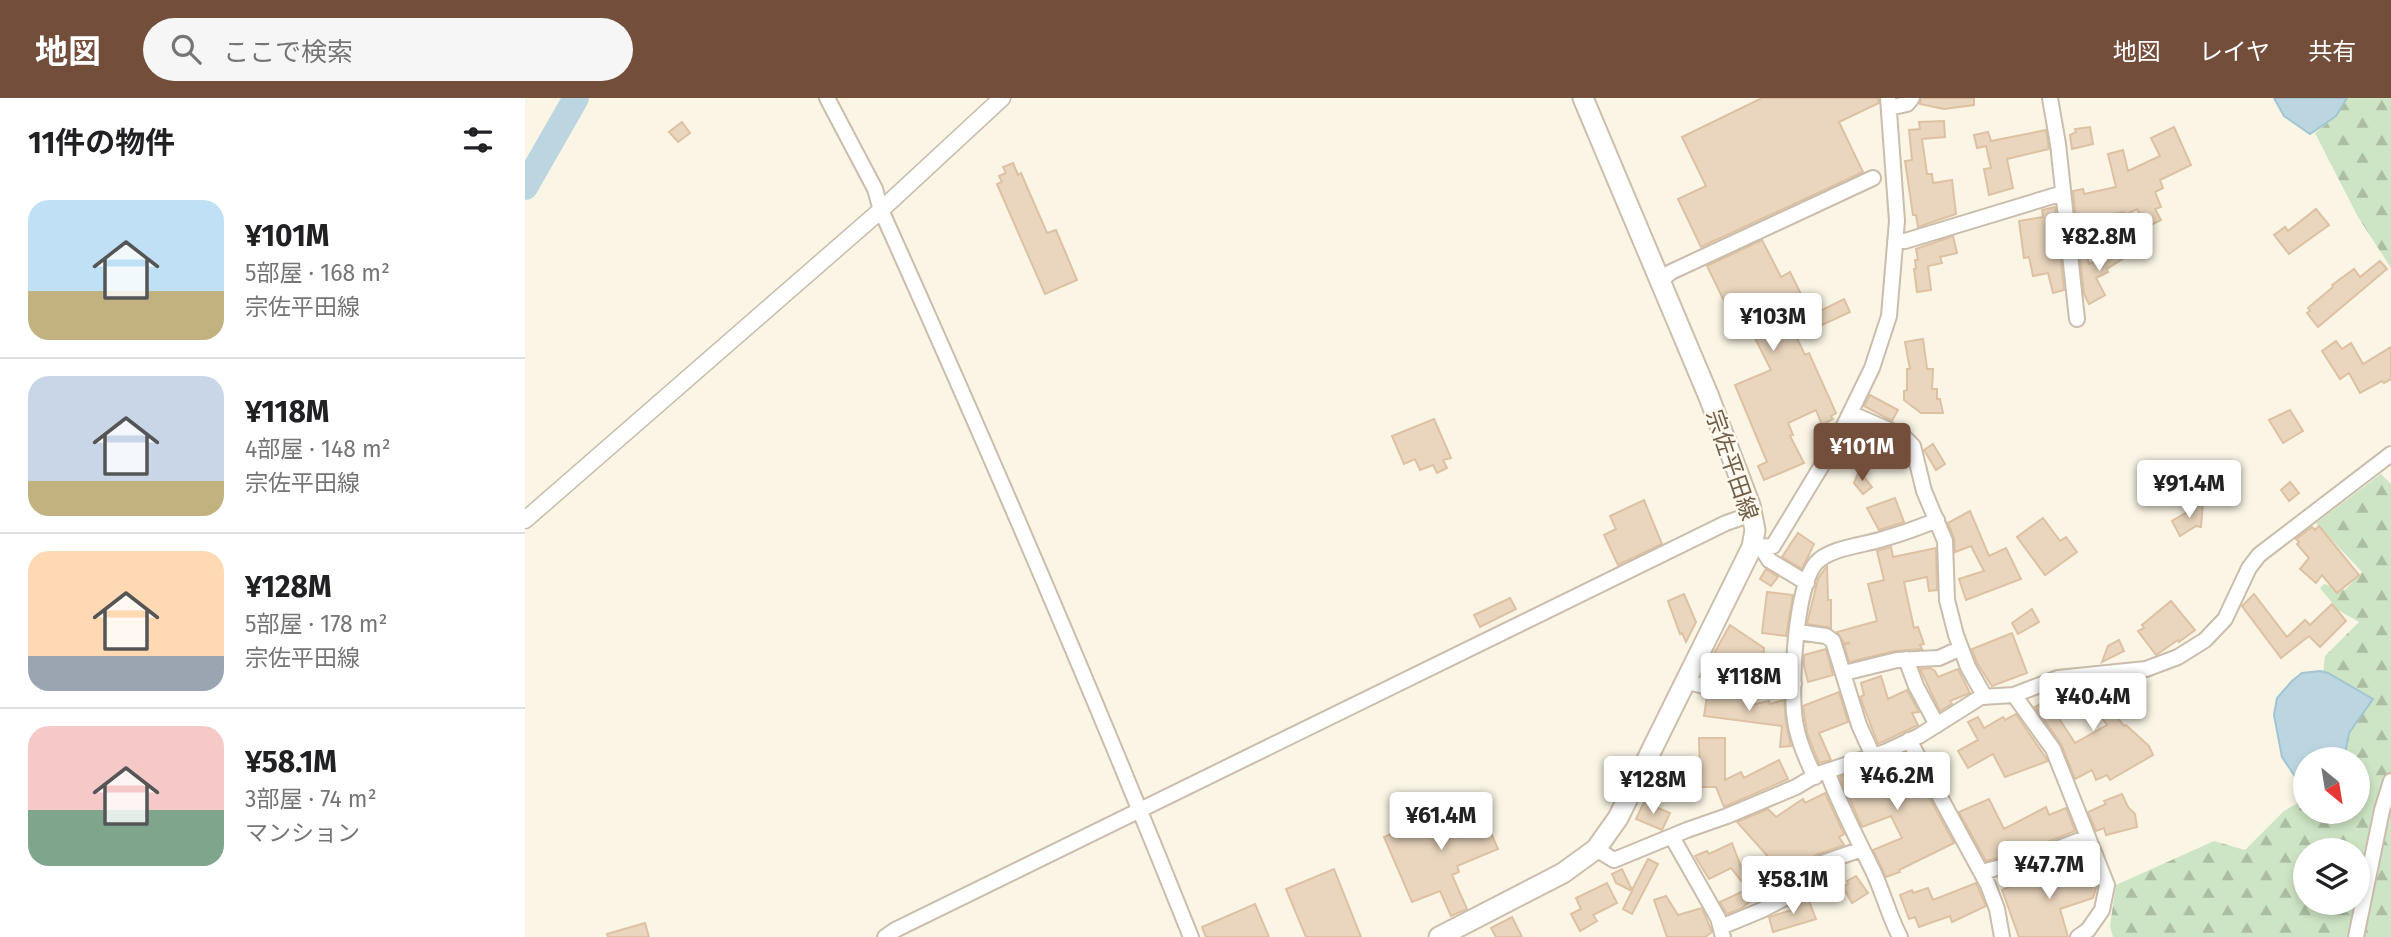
<!DOCTYPE html>
<html lang="ja">
<meta charset="utf-8">
<style>
body{margin:0;font-family:"Fira Sans","Noto Sans JP",sans-serif;background:#f6f6f6;color:#202124;height:100vh;display:flex;flex-direction:column;font-size:26px;white-space:nowrap}
*{box-sizing:border-box;margin:0}
p{font-size:23px;color:#757577}
.icon{flex:none;width:38px;height:38px;fill:none;stroke:currentColor;stroke-width:2;stroke-linecap:round;stroke-linejoin:round}
.map{position:relative;flex:1;overflow:hidden}
.side{display:flex;flex-direction:column;background:#fff;width:525px}
.side>*{flex:none}
.needle{width:46px;rotate:150deg}
.controls{position:absolute;left:1768px;top:649px;display:grid;gap:14px}
.controls a{display:grid;place-items:center;width:77px;height:77px;border-radius:50%;background:#fff;box-shadow:0 4px 10px #0003;font-size:35px}
.price{position:absolute;translate:-50% -60px;padding:0 16px;border-radius:7px;background:#fff;color:#222;font-size:23px;line-height:46px;filter:drop-shadow(0 2px 4px #0008)}
.price::after{content:'';position:absolute;left:50%;top:42px;width:21px;height:16px;margin-left:-10px;background:inherit;clip-path:polygon(0 0,100% 0,50% 100%)}
.price.on{background:#724e3b;color:#fff}
ul{padding:0;list-style:none}
li{display:flex;align-items:center;gap:21px;height:175px;padding:0 28px}
li+li{border-top:2px solid #e0e0e0}
li span{display:grid;place-items:center;flex:none;width:196px;height:140px;border-radius:21px;color:#555}
li>.icon{margin-inline-start:auto}
span .icon{width:84px;height:84px;fill:#fffc;stroke-width:1}
li b{font-size:30px}
h2{display:flex;justify-content:space-between;align-items:center;height:84px;padding:0 28px;font-size:30px}
header{display:flex;align-items:center;gap:42px;box-sizing:border-box;height:98px;padding:0 35px;background:#724e3b;color:#fff}
header strong{font-size:33px}
nav{display:flex;gap:38px;margin-inline-start:auto;font-size:24px}
.search{width:490px;height:63px;background:#f6f6f6;display:flex;align-items:center;gap:18px;box-sizing:border-box;padding:0 24px;border-radius:38px;color:#757577;font-size:26px}
main{display:flex;flex:1;min-height:0}
.map>svg:first-child{display:block}
.forest{fill:url(#forest-firs);fill-rule:evenodd}
.water{fill:#bcd6e1;stroke:#a3c4d2;stroke-width:2}
.lines{fill:none;stroke-linecap:round;stroke-linejoin:round}
.river{stroke:#bcd6e1;stroke-width:26}
.building{fill:#ead6be;stroke:#ddc1a2;stroke-width:2;fill-rule:evenodd}
.minor-casing{stroke:#cabdac;stroke-width:18}
.tertiary-casing{stroke:#cabdac;stroke-width:19}
.secondary-casing{stroke:#ccbeab;stroke-width:23}
.minor{stroke:#fff;stroke-width:14}
.tertiary{stroke:#fff;stroke-width:16}
.secondary{stroke:#fff;stroke-width:19}
.labels{text-anchor:middle;dominant-baseline:central;stroke-width:5;stroke-linejoin:round;paint-order:stroke}
.street-label{font-size:23px;fill:#705e4d;stroke:#fdf8eb}
</style>
<header>
<strong>地図</strong>
<div class="search"><svg class="icon" aria-label="search" viewBox="0 0 24 24"><circle cx="10" cy="10" r="6"/><path d="M15 15l6 6"/></svg>ここで検索</div>
<nav><a>地図</a><a>レイヤ</a><a>共有</a></nav>
</header>
<main>
<section class="side">
<h2>11件の物件<svg class="icon" aria-label="filters" viewBox="0 0 24 24"><path d="M4 7h16M4 17h16"/><circle cx="9" cy="7" r="2"/><circle cx="15" cy="17" r="2"/></svg></h2>
<ul>
<li><span style="background:linear-gradient(#bfe0f5 65%,#c2b280 0)"><svg class="icon" aria-label="home" viewBox="0 0 24 24"><path d="M3 11l9-7 9 7M6 9v11h12V9"/></svg></span><div><b>¥101M</b><p>5部屋 · 168 m²</p><p>宗佐平田線</p></div></li>
<li><span style="background:linear-gradient(#c9d6e8 75%,#c2b280 0)"><svg class="icon" aria-label="home" viewBox="0 0 24 24"><path d="M3 11l9-7 9 7M6 9v11h12V9"/></svg></span><div><b>¥118M</b><p>4部屋 · 148 m²</p><p>宗佐平田線</p></div></li>
<li><span style="background:linear-gradient(#ffd9b3 75%,#9aa5b1 0)"><svg class="icon" aria-label="home" viewBox="0 0 24 24"><path d="M3 11l9-7 9 7M6 9v11h12V9"/></svg></span><div><b>¥128M</b><p>5部屋 · 178 m²</p><p>宗佐平田線</p></div></li>
<li><span style="background:linear-gradient(#f6c9c9 60%,#7fa58c 0)"><svg class="icon" aria-label="home" viewBox="0 0 24 24"><path d="M3 11l9-7 9 7M6 9v11h12V9"/></svg></span><div><b>¥58.1M</b><p>3部屋 · 74 m²</p><p>マンション</p></div></li>
</ul>
</section>
<div class="map">
<svg width="1866" height="839" viewBox="0 0 1866 839">
<defs>
<pattern id="forest-firs" width="22" height="20" patternUnits="userSpaceOnUse" patternTransform="scale(1.75)"><rect width="22" height="20" fill="#cee5c5"/><path d="M5 1l3.5 6h-7zM16 11l3.5 6h-7z" fill="#acbda2"/></pattern>
</defs>
<rect width="100%" height="100%" fill="#faf5e5"/>
<path class="forest" d="M1822,0H1866V170L1833,119L1790,35L1811,18Z
M1856,376L1866,386V839H1588L1585,828L1591,787L1689,743L1720,752L1759,713L1780,701V714H1832V662L1788,661L1800,558L1834,524L1813,512L1795,490L1799,486L1820,492L1837,474L1791,425ZM1780,752H1832V805H1780Z"/>
<path class="water" d="M1749,0H1822L1811,18L1785,36L1759,18Z
M1795,573L1803,575L1848,601L1824,635L1819,661L1780,662L1779,692L1757,659L1749,617L1752,600L1767,583L1777,575Z"/>
<g class="lines">
<path class="river" d="M0,89L51,0"/>
</g>
<path class="building" d="M1237,0H1353L1354,5L1314,24L1338,74L1176,149L1153,101L1181,88L1157,39Z
M1396,0H1449V7L1419,11L1395,6Z
M1419,23L1420,39L1397,41L1402,76H1407L1408,85L1427,82L1431,116L1393,129L1391,117H1388L1380,63L1387,62L1384,32L1395,31L1394,24Z
M157,24L165,35L153,44L144,34Z
M1565,29L1568,46L1547,51L1545,37L1551,34L1550,31Z
M1649,29L1666,67L1635,82L1638,90L1630,94L1636,109L1630,111L1636,122L1622,129L1612,111L1600,117L1599,114L1551,123L1548,93L1558,91L1559,96L1591,89L1583,56L1598,52L1603,73L1635,58L1626,40Z
M1521,32L1524,51L1482,61L1488,90L1464,97L1459,71L1466,70L1461,48L1452,50L1449,37L1463,34L1466,43Z
M488,65L493,77L496,75L522,135L531,132L552,182L520,196L472,86L477,84L474,78L481,75L478,69Z
M1530,109L1539,192L1528,195L1523,175L1508,178L1504,159L1499,160L1494,123L1518,119L1517,112Z
M1791,111L1804,127L1764,156L1749,137L1760,129L1763,133Z
M1428,138L1432,155L1415,159L1417,165L1403,168L1406,192L1392,194L1389,171H1391L1390,162H1393L1391,151Z
M1237,142L1256,179L1265,174L1291,226L1270,236L1280,257L1284,255L1311,315L1306,318L1308,321L1297,327L1291,312L1263,325L1268,337L1265,338L1279,365L1239,382L1233,368L1242,364L1210,287L1246,272L1216,212L1206,217L1182,168Z
M1598,146L1605,156L1582,171L1583,174L1571,180L1580,197L1564,206L1559,196L1555,159L1562,158L1564,166L1581,159Z
M1855,163L1862,171L1793,229L1782,215L1785,213L1783,210L1808,189L1807,187L1829,171L1835,179Z
M1319,201L1325,214L1297,227L1291,215Z
M1398,241L1402,271H1408L1407,291H1412V301H1415L1418,315H1396L1379,302V293L1382,292V271H1385L1380,244Z
M1811,243L1817,251L1826,245L1838,266L1866,249V281L1859,285L1857,283L1835,295L1824,275L1815,281L1797,253Z
M1345,297L1373,312L1367,323L1339,308Z
M1765,312L1778,333L1758,345L1744,322Z
M909,321L926,360L918,362L922,370L912,375L908,367L895,372L890,361L879,366L867,338Z
M1408,346L1420,366L1411,372L1399,352Z
M1334,373L1347,389L1338,396L1329,385Z
M1765,384L1774,395L1764,403L1756,392Z
M1370,400L1379,424L1354,432L1342,410Z
M1119,402L1137,446L1093,467L1079,437L1091,431L1085,418Z
M1678,405L1676,429L1671,428L1655,438L1647,423Z
M1445,413L1464,458L1481,450L1496,481L1441,502L1434,481L1459,473L1446,448L1430,454L1429,440L1423,425Z
M1518,420L1535,443L1541,439L1552,454L1520,477L1492,439Z
M1794,428L1834,477L1812,495L1797,477L1791,485L1775,471L1784,460L1772,446L1774,444L1771,441L1787,429L1790,432Z
M1273,435L1289,446L1277,471L1257,459Z
M1366,449L1368,459L1411,450L1412,492L1404,493L1402,479L1379,484L1389,530L1393,529L1399,546L1395,547L1397,551L1370,553L1324,564L1319,547L1325,545H1319L1312,534L1352,523L1343,486L1359,482L1352,453Z
M1302,468L1303,502H1306V530L1282,526L1293,481Z
M1241,471L1253,479L1246,488L1235,481Z
M1242,494L1268,497L1261,538L1237,535Z
M1159,496L1171,524L1161,544L1157,535L1155,536L1143,503Z
M1729,496L1762,539L1780,522L1785,527L1807,506L1821,523L1795,549L1784,538L1756,560L1717,508Z
M985,500L991,511L955,529L949,517Z
M1646,503L1670,532L1654,544L1653,542L1631,557L1613,533L1619,530L1617,527Z
M1507,511L1514,524L1493,536L1487,525Z
M1205,527L1239,550L1238,574H1227V580L1184,579L1187,559Z
M1487,535L1502,575L1467,588L1452,565L1447,551Z
M1594,542L1599,553L1577,564L1583,548Z
M1301,551L1308,577L1283,584L1279,568V557Z
M1405,570L1410,573L1413,579L1433,571L1445,595L1425,603L1427,606L1415,613L1395,571Z
M1356,578L1363,601L1382,592L1394,614L1387,615L1393,627L1353,646L1335,599L1339,597L1336,585Z
M1575,585L1580,598L1584,593L1594,603L1586,611L1599,628L1601,627L1624,648L1628,657L1585,682L1582,677L1571,682L1567,672L1550,681L1536,646L1510,609L1555,587ZM1564,603L1582,627L1550,645L1533,619Z
M1314,594L1323,624L1294,635L1306,662L1294,665L1282,635L1278,608Z
M1182,598L1226,599V607L1244,603L1245,606L1259,602L1261,625L1266,648L1255,649L1257,628L1179,618Z
M1491,616L1523,663L1480,679L1468,656L1443,670L1433,653L1453,642L1443,624L1453,619L1459,630L1478,619L1480,622Z
M1174,640H1200V682L1216,674L1219,680L1254,662L1263,681L1199,709L1191,689H1169L1168,675H1175Z
M1378,656L1383,671L1387,668L1429,745L1374,772L1375,774L1361,779L1348,752L1377,740L1366,718L1337,729L1315,679Z
M1300,695L1319,736L1314,739L1319,747L1291,757L1272,774L1274,780L1263,788L1252,794L1246,787L1217,810L1202,816L1195,804L1223,791L1206,770L1184,781L1170,758L1182,753L1184,756L1207,745L1221,782L1246,762L1212,724L1243,711L1251,719L1278,701L1280,705Z
M1597,696L1603,709L1610,716L1612,729L1581,737L1579,730L1571,733L1563,714L1581,706L1579,703Z
M950,699L973,751L932,768L934,774L927,777L942,811L926,818L915,793L887,804L859,739Z
M1464,701L1479,731L1521,709L1524,717L1541,710L1550,733L1499,753L1461,763L1434,714Z
M1119,704L1145,715L1137,732L1111,721Z
M1560,758L1572,787L1568,800L1535,811L1543,839H1494L1477,792L1517,775L1522,792L1545,784L1539,766Z
M1123,761L1133,766L1107,816L1098,811L1107,793L1091,785L1087,776L1097,771L1107,792Z
M809,771L836,839H781L761,791Z
M1331,778L1343,795L1327,805L1318,789L1323,786L1322,783Z
M1082,785L1092,805L1068,817L1072,823L1055,833L1046,816L1056,811L1051,800Z
M1451,785L1461,808L1427,824L1425,818L1394,829L1390,819L1384,821L1375,797L1387,792L1388,795L1403,790L1408,802Z
M1141,798L1153,817L1177,810L1187,834L1180,839H1142L1129,802Z
M1282,798L1291,821L1248,834L1244,819L1267,812L1264,809Z
M730,806L744,839H681L677,829Z
M987,819L997,839H971L966,830Z
M120,825L124,839H83L82,836Z"/>
<g class="lines">
<g class="minor-casing">
<path id="minor" d="M302,0L350,91L356,112C464,352 568,594 666,839
M1525,0L1533,46L1552,221
M1364,10L1382,6L1387,0
M1370,143H1380L1538,95
M1135,183L1146,174L1348,80
M1325,315L1378,338L1388,348L1399,393L1420,443L1422,502L1431,537L1443,569L1460,599
M1227,449L1248,448L1311,344L1347,270L1364,218L1372,123L1363,0
M1236,449L1244,462L1282,485
M1273,534L1301,538L1308,543L1334,627L1348,658
M1381,561L1391,588L1412,627
M1319,575L1372,562L1414,560L1436,550
M1160,582C1189,596 1237,589 1269,586
M1489,597L1528,651L1582,787L1577,812L1563,832L1553,839
M1384,642L1463,787L1472,811L1477,839
M1302,673C1315,708 1332,740 1348,773C1358,794 1364,818 1375,839
M1290,679C1281,661 1273,643 1270,623C1265,591 1270,489 1291,465C1305,449 1342,447 1361,440C1379,435 1395,429 1412,422
M1147,739L1193,820L1198,839
M1071,751L1089,762L1162,732L1202,718L1271,689L1293,676L1360,654L1394,638L1456,599L1489,597L1533,580L1621,571L1653,559L1680,542L1700,521L1724,470L1734,457L1866,356
M1457,774L1502,762L1563,739
M1196,829L1237,812L1268,796L1287,782V773L1297,765L1337,751
M360,839L370,832L1201,425L1227,416
M1831,839L1857,712L1866,683"/>
</g>
<g class="tertiary-casing">
<path id="tertiary" d="M0,422L356,112L477,0"/>
</g>
<g class="secondary-casing">
<path id="secondary" d="M914,839L1038,775L1071,751L1093,720L1227,449L1230,432L1225,407L1184,299L1058,0"/>
</g>
<use href="#minor" class="minor"/>
<use href="#tertiary" class="tertiary"/>
<use href="#secondary" class="secondary"/>
</g>
<g class="labels">
<g class="street-label">
<text transform="translate(1207 367) rotate(71)">宗佐平田線</text>
</g>
</g>
</svg>
<div class="controls">
<a><svg class="needle" viewBox="-14 -14 28 28"><path d="M0-13l5 13h-10z" fill="#e53935"/><path d="M0 13l5-13h-10z" fill="#757577"/></svg></a>
<a><svg class="icon" aria-label="layers" viewBox="0 0 24 24"><path d="M12 4l9 5-9 5-9-5zM3 14l9 5 9-5"/></svg></a>
</div>
<b class="price" style="left:1574px;top:175px">¥82.8M</b>
<b class="price" style="left:1248px;top:255px">¥103M</b>
<b class="price on" style="left:1337px;top:385px">¥101M</b>
<b class="price" style="left:1664px;top:422px">¥91.4M</b>
<b class="price" style="left:1224px;top:615px">¥118M</b>
<b class="price" style="left:1568px;top:635px">¥40.4M</b>
<b class="price" style="left:1372px;top:714px">¥46.2M</b>
<b class="price" style="left:1128px;top:718px">¥128M</b>
<b class="price" style="left:916px;top:754px">¥61.4M</b>
<b class="price" style="left:1524px;top:803px">¥47.7M</b>
<b class="price" style="left:1268px;top:818px">¥58.1M</b>
</div>
</main>
